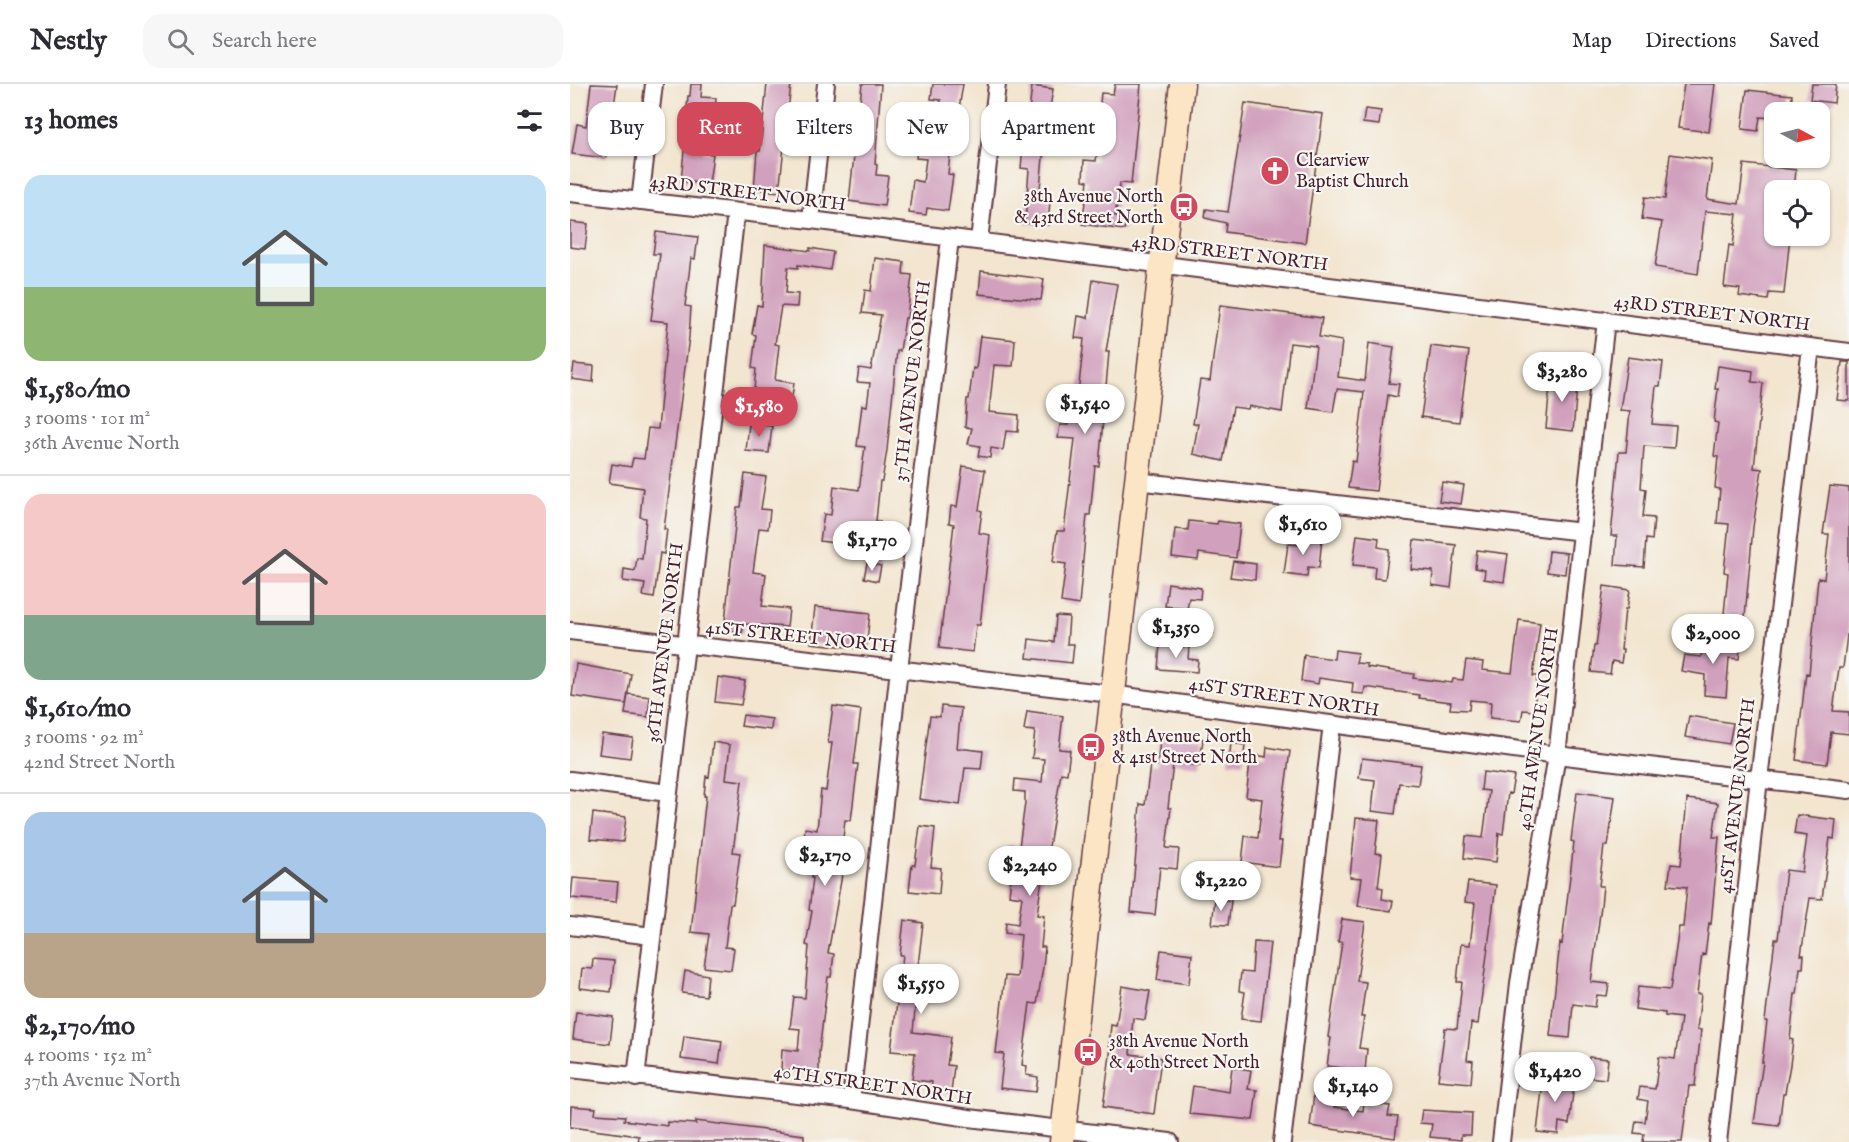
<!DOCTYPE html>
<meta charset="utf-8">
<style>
body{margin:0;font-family:"IM FELL English",serif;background:#f7f7f7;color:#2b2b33;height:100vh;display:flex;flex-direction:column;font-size:22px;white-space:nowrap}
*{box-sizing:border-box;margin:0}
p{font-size:20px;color:#7c7c81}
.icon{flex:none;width:33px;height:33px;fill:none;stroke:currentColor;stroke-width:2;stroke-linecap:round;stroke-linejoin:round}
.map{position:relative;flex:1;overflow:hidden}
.drawer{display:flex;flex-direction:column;background:#fff;width:570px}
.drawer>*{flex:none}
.hud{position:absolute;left:18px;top:18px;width:570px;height:54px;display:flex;gap:12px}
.needle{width:39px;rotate:97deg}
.controls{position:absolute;left:1194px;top:18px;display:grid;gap:12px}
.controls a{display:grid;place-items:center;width:66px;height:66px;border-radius:12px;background:#fff;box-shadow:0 2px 4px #0004;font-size:30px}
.price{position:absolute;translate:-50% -51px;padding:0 14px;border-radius:21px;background:#fff;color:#222;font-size:20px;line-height:39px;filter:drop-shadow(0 2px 3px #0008)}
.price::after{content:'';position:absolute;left:50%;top:36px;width:18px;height:14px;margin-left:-9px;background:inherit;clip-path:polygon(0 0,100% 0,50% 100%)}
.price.selected{background:#d1495b;color:#fff}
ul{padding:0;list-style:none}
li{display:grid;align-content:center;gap:12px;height:318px;padding:0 24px}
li+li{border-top:2px solid #e1e1e2}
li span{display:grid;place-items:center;height:186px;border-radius:18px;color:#555}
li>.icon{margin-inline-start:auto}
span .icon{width:108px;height:108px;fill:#fffc;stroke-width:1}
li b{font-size:26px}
h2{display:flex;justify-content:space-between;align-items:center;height:72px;padding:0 24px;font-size:26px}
.chip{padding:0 21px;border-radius:18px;background:#fff;box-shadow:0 2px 4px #0004;font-size:21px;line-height:54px}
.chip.selected{background:#d1495b;color:#fff}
header{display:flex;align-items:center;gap:36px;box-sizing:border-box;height:84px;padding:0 30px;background:#fff;border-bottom:2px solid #e1e1e2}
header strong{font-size:28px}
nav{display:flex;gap:33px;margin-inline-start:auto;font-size:21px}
.search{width:420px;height:54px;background:#f7f7f7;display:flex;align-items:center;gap:15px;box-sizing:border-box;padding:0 21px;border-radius:18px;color:#7c7c81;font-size:22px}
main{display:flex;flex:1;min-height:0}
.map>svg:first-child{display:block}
.building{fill:#d1a0bd}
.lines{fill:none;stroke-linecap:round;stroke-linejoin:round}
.minor-casing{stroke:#633d44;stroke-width:20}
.secondary-casing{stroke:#633d44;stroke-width:27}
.minor{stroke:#fff;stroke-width:16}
.secondary{stroke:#fce5c4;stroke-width:24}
.labels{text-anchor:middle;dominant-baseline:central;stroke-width:4.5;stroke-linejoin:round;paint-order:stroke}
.poi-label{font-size:18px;fill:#4a1f2b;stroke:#f6f6f2;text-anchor:start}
.street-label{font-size:18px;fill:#4a1f2b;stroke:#f6f6f2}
</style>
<header>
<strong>Nestly</strong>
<div class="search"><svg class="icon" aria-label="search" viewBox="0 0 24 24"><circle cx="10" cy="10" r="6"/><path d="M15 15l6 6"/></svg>Search here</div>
<nav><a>Map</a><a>Directions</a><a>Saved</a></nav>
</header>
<main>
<section class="drawer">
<h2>13 homes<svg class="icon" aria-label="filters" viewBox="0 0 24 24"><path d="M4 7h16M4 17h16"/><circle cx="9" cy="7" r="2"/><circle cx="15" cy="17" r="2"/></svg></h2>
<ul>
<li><span style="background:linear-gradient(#bfe0f5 60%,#8fb573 0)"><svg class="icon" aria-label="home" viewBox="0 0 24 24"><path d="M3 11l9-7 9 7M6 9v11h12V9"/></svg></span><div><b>$1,580/mo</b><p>3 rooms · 101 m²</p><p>36th Avenue North</p></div></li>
<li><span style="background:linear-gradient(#f6c9c9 65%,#7fa58c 0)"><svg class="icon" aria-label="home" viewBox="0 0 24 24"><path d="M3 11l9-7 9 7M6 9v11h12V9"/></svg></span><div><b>$1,610/mo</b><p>3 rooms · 92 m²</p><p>42nd Street North</p></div></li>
<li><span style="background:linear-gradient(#a9c7e8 65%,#b9a48a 0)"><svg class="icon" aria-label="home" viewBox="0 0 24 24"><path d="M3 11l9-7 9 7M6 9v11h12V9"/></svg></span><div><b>$2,170/mo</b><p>4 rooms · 152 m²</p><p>37th Avenue North</p></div></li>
</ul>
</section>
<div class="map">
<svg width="1279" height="1058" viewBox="0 0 1279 1058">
<rect width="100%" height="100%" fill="#f6f6f2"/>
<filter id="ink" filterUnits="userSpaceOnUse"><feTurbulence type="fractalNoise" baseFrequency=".0167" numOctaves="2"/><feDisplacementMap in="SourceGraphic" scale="12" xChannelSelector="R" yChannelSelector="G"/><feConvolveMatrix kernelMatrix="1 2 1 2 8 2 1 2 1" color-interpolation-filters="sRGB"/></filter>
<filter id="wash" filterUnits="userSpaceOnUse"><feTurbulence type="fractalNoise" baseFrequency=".008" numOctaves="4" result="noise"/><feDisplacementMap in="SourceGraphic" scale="24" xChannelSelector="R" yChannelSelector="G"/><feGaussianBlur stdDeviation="1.35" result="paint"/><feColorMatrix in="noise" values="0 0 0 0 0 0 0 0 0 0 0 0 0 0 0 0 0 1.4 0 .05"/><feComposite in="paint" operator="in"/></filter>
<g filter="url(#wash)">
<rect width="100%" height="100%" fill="#f3e5cf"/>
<g id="blocks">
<path class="building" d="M21,0L47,1L36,74L2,70L7,40L16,42Z
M121,0H132L131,13L146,14L144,39L116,36L118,12H120Z
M197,0H221L209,108L184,105L187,67H190Z
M292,0H311L305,80L307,81L306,91L318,92L314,122L279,117Z
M363,0H393L388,31L384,30L378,90L383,91L378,127L357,124L356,131L339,129L343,96L353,98L356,75L346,74L350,44L367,46L371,16L361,15Z
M545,0H571L561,100L550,99L545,132L556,134L554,146L512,140L518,97L513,96L514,76L526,77L528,57L536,58L539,31L529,30L531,9L543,10Z
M1114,0H1145L1139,48L1108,44Z
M1242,0H1266L1264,19L1240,16Z
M462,2L483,5L479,30L459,28Z
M1177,6L1222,11L1221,28H1204V34L1190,33L1188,47L1172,45Z
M675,19L753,30L735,159L655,148L656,139L635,134L636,125L658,128Z
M795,25L811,27L809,41L793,39Z
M454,51L475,53L470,104H474L473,116L480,117L478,141L455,139L459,85L451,84Z
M115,57L134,59L133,69L143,70L139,100L111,97Z
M1100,70L1142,76L1137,115L1169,120L1174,80L1226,86L1224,106H1204V152H1220L1214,210L1199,209L1198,216L1169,212L1170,205L1154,203L1159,161L1163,162L1167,130L1135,127L1128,190L1085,183L1092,138L1072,135L1075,113L1095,115Z
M0,138L18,140L15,165L0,163Z
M86,148L128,153L125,175L121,174L115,222L121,223L119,253L94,445H97L94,470L90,469L84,514L73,512L75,500L53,497L54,485L65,487L67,474L72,475L76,434L70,433L73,404L39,399L42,380L61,383L63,374L74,375L78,344L88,345L98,238L81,236L90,170H83Z
M195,161L240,167V164L263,168L260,186L228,181V184L218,183L216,209L228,210L227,223L211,222L205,260L209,261L205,296L224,299L221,320L183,315L186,285L182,284L186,251L182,250L187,221L192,222Z
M305,174L334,178L333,190L342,191L337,234H335L330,267H327L317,366L312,397H310L306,437H310L307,465L250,457L254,430L261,431L264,402L289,406L295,363L287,362L292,321L297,322L300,299L287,298L289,284L301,286L311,231L292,229L295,206L301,207Z
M411,187L474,195L471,216L409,210Z
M523,196L547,200L536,268H539L529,382H525L520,431H517L509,521L491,518L496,480L483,478L487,447H494L505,355L488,354L490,341H498L502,309L508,310L514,255L505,254L508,232L518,234Z
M650,221L752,234L749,253L772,257L768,293L795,297L799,259L824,263L819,299L829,300L827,313L818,311L806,407L778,404L782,377L786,378L794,308L767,305L763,328L738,324L746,262L720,259L712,328L679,322L678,325L663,323L653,377L623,370L628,340H623L630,296L640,297Z
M410,252L445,256L443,282L424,281L419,328L449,331L448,348L436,347L433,366L421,364L420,374L408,372L410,362L398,360L402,344L395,343L397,315H399L403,284L406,285Z
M861,262L899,267L889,338L851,333Z
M1058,273L1093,278L1090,302H1086L1082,340L1106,342L1104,364L1074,362L1071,404L1076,405L1073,433L1084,434L1082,456L1076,455L1074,483L1045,481L1047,452H1041L1049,368H1056L1060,327L1050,326Z
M1272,278H1279V317L1267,316Z
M4,280L24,282L23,298L2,295Z
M1148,282L1183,287L1182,298L1193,299L1184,384L1192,385L1183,443L1175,533L1154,530L1158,489L1154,488L1159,440L1147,439L1150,405L1145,404L1148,373L1144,372L1148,339L1144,338L1148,305H1145Z
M981,291L1008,293L1003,347L976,344Z
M179,340L202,342L199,369L176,367Z
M393,382L415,386L409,426L412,427L409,449L420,451L410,541H406L403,568L369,564L384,440L379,439L381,422L387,423Z
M175,390L196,393L191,425L200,426L198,445L189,444L183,488L196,490L192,522L219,525L217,543L174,540L172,549L154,547L167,423H171Z
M872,398L894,401L891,420L869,417Z
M1260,402L1279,404V552L1277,551L1273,584H1269L1263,627L1279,628V650L1261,648L1257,680L1226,676L1236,589L1239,590L1248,494L1254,495L1259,450H1253Z
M619,437L647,440L648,437L670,440L666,474L629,469L628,476L602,473L605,445L618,446Z
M730,451L752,454L749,484L738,483L737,493L714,490L718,460L729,461Z
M787,451L809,454L808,463L819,465L815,495L804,494L805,483L783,481Z
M844,456L886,461L881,504L862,501L863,487L841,485Z
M907,466L938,470L934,498L914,495L915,486L905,484Z
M979,467L997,469L995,490L977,488Z
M663,477L686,480L685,496L660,493Z
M297,479L311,482L308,497L294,494Z
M598,499L631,504L630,515L619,514L617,525L595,522Z
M1034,502L1060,506L1057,525H1055L1051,566H1053L1051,579L1042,577L1040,590L1021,588L1024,562H1026Z
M245,523L300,529L296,565L241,559Z
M486,532L499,533L497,560H504L502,579L457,574L459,555L484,558Z
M949,536L970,539L963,592H967L964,627L953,626L951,637L920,634L921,618L900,616L899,626L880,625L881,618L849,614V611L795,603L794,610L782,609L783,599L749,594L748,600L731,597L734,571L764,575L765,566L788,569L786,579L797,580V583L844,590L843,594L882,599L883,595L893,596L896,576L913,578L912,586L942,589Z
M1133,554L1171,558L1169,575L1159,574L1156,613L1134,611L1135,591L1111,587L1114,571L1131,573Z
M590,560L619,563L618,575L628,576L627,588L588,585Z
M6,580L61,590L56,620L2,612Z
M148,593L175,597L171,621L145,618Z
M58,610L80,613L78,633L55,630Z
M263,622L291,626L284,680H288L281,736H275L271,772H274L271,797L258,869L264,870L261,893H258L249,969V989L211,986L212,965L228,967L230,945L220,944L224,913L235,914L239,862L236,861L242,827L239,826L243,794H241L243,782L233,780L235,763H233L235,744L247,746L251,706L256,707L262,659H258Z
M371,622L391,624L387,664L413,667L411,685L395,684L390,721L349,715L360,632L370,633Z
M457,627L493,632L489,665L500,666L497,690L491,689L475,787H473L467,831L474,832L471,863H475L473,883L467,920L460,919L452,981L457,982L456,991L468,993L466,1008L430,1004L434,970L426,969L435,892L447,893L451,851L435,849L436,838L448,840L452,813L439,811L442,783L437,782L440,761L449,763L455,719V708L444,707L445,695L472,698L474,675L462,674L465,647L454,646Z
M173,631L202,635L201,646L171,642Z
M1119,632L1163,639L1159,660L1115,653Z
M591,649L633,655L630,682L603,679L598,724H601L596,764L609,765L607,785L590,783L585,831L561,828L570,720L575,721L580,681L587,682Z
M32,650L63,654L60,674L29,670Z
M143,658L160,661L156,695L172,697L163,768L170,769L163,820H160L155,863L164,864L161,886L134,883L139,850L121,848L136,712H134L136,692L139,693Z
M661,659L675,661L673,679L659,678Z
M697,663L720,667L708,757H712L709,783L672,778L675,752L688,754L692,715L676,713L681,670L696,673Z
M792,674L851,681L848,701L829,699L825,730L802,727L805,696L789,694Z
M913,688L944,692L941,710L938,709L933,750L929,749L926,778L894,774L896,752L913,754L919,707L911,706Z
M1007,708L1045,713L1038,762H1034L1029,802H1033L1031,822L1021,898L1039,900L1037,912L1027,911L1025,923L1003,920L1000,954L980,952L988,876L990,859L992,860L1004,758L1001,757Z
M1117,715L1148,719L1143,753H1149L1141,840L1139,839L1135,871L1132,870L1127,910H1131L1127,946H1131L1125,1002H1119L1112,1058H1073L1074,1050L1064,1049L1066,1037L1075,1038L1078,1017L1068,1015L1070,1003L1085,1005L1089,973L1105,975L1111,934L1095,932V929L1065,925L1068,903L1100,906L1109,843H1113L1117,803L1098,801L1101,780L1111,781Z
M23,729L56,733L53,758L20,755Z
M1227,731L1266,736L1264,755L1260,754L1252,815L1240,814L1231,871H1234L1233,884H1230L1227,910H1225L1220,955L1223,956L1220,981L1215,1009H1213L1209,1042L1184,1039L1193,978H1192L1197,937H1195L1205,855H1208L1216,786L1232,788L1237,752L1224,750Z
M786,734L809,736L805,769L812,770L808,803L813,804L812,815L823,817L821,827L788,822L792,794L780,793Z
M350,742L365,744L361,783L371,784L369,810L339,807L342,781H345Z
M3,794L48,798L46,818L1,814Z
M898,798L926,801L908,940L901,939L897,976L903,977L901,999L868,996L875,944L887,945L892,898H887L891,860L900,861L905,819L895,818Z
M645,815L661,817L658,841L642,840Z
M772,835L795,838L787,897L796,898L791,933H794L789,964L797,965L795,987L757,982L761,954L758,953L772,858H768Z
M334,836L353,839L348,882L380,886L377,908L347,904L343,948L381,953L377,981L384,982L381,1009L361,1007L362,998L342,996L345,969L321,967L333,871H330Z
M684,858L700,859L691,937L671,935L675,908L669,907L671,888L682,889Z
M591,866L622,870L619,900L587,896Z
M23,875L44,877L41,908L10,904L12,884L22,885Z
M115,887L138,891L136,912L112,909Z
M552,902L580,907L575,936L563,934L560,970L591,974L584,1030L533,1023L541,963L539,962L541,941L546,942Z
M6,928L43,933L40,960L3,955Z
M114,952L152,957L149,980L111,975Z
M1019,973L1038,975L1036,995L1016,993Z
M662,983L681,986L678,1005L687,1006L683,1036L619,1030L623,1002L659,1008Z
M974,990L1005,994L999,1040L989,1038L988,1050L967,1048Z
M744,1010L765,1013L764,1023L793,1027L794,1019L820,1022L818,1032L828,1033L825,1054L740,1042Z
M1,1022L26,1024L25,1030L55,1032L54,1036L97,1042V1038L126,1040V1037L234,1051V1058H68L69,1052L0,1043Z
M852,1026L902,1029L901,1051H891V1056L860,1053L862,1040L850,1039Z"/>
</g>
</g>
<g filter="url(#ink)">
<use href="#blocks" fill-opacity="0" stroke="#633d44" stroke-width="1.5"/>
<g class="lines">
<g class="minor-casing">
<path id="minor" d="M0,109L241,136L1279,268
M70,117L84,0
M241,136L256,0
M409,157L427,0
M566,397L1013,448
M0,547L541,610L987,671L1279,706
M0,696L98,709
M0,842L82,852
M0,985L281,1016L399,1034L600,1058
M66,994L166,128
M281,1016L329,585L380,155
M712,1058L762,640
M931,1058L949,899L987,671L1036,236
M1148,1058L1189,695L1241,263"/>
</g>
<g class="secondary-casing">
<path id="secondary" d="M492,1058L612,0"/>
</g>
<use href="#minor" class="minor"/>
<use href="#secondary" class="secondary"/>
</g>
</g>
<defs>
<g id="church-disc" transform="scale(1.5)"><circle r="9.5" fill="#d1495b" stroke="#f6f6f2"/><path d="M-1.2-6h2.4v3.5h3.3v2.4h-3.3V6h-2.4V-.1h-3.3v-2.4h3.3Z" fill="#fff"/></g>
<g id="bus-disc" transform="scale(1.5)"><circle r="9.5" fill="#d1495b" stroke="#f6f6f2"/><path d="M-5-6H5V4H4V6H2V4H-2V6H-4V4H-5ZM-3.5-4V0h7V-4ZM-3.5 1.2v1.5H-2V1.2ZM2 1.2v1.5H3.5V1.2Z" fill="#fff"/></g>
</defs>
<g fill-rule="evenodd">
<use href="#church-disc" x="705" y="87"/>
<use href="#bus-disc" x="614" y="123"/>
<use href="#bus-disc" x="521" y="663"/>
<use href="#bus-disc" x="518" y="968"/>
</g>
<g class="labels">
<g class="poi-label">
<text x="726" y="77">Clearview<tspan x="726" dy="21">Baptist Church</tspan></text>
<text x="593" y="113" text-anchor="end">38th Avenue North<tspan x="593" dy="21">&amp; 43rd Street North</tspan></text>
<text x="542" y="653">38th Avenue North<tspan x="542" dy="21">&amp; 41st Street North</tspan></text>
<text x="539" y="958">38th Avenue North<tspan x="539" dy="21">&amp; 40th Street North</tspan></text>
</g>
<g class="street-label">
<text transform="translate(178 110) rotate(7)">43RD STREET NORTH</text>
<text transform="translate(660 170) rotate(7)">43RD STREET NORTH</text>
<text transform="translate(1142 230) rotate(7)">43RD STREET NORTH</text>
<text transform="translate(343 297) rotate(-83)">37TH AVENUE NORTH</text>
<text transform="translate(231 554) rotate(6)">41ST STREET NORTH</text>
<text transform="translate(96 559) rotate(-83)">36TH AVENUE NORTH</text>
<text transform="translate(714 614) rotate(8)">41ST STREET NORTH</text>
<text transform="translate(969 645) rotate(-82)">40TH AVENUE NORTH</text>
<text transform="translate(1168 712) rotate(-83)">41ST AVENUE NORTH</text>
<text transform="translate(303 1002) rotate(8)">40TH STREET NORTH</text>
</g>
</g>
</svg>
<div class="controls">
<a><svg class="needle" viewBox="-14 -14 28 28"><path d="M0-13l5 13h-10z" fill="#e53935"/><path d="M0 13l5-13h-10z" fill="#7c7c81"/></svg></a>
<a><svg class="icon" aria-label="locate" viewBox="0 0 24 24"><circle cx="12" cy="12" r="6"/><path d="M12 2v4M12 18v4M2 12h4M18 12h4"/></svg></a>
</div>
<b class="price" style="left:992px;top:319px">$3,280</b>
<b class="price" style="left:515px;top:351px">$1,540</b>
<b class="price selected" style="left:189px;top:354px">$1,580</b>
<b class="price" style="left:733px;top:472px">$1,610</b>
<b class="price" style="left:302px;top:488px">$1,170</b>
<b class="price" style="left:606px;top:575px">$1,350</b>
<b class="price" style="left:1143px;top:581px">$2,000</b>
<b class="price" style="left:255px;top:803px">$2,170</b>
<b class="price" style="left:460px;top:813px">$2,240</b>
<b class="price" style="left:651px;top:828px">$1,220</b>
<b class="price" style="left:351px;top:931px">$1,550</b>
<b class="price" style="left:985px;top:1019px">$1,420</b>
<b class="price" style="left:783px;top:1034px">$1,140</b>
<div class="hud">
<a class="chip">Buy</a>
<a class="chip selected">Rent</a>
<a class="chip">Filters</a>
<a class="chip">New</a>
<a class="chip">Apartment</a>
</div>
</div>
</main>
